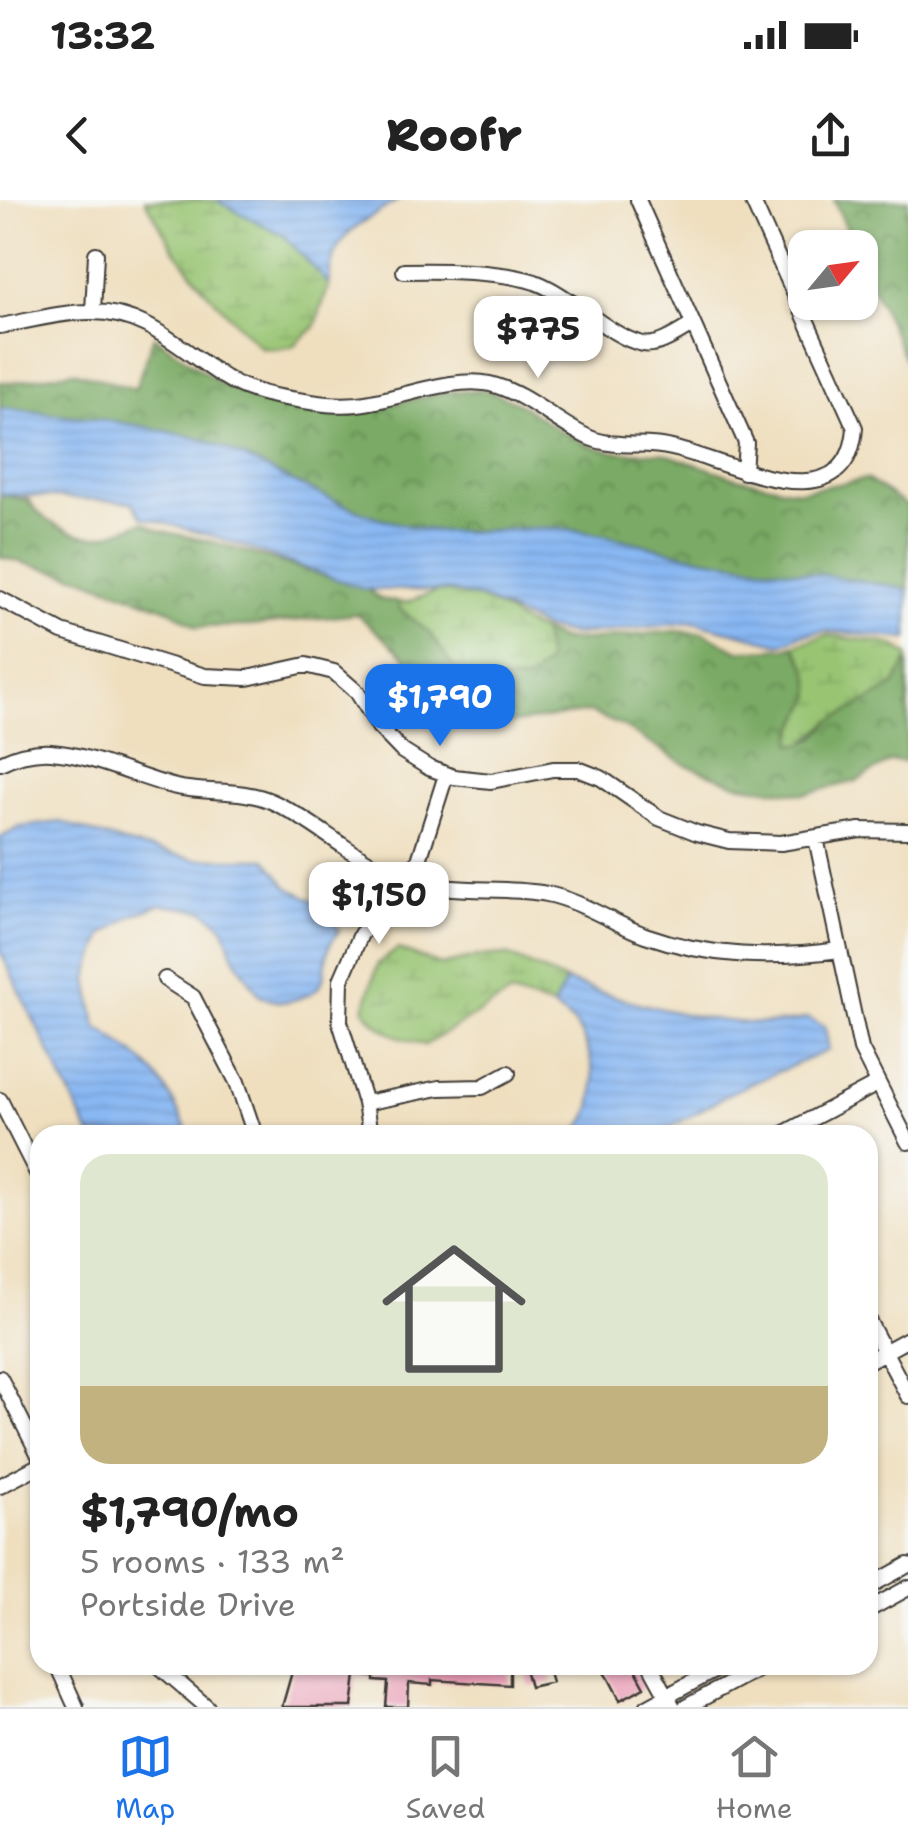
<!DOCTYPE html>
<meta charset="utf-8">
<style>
body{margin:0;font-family:"Shantell Sans",sans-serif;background:#f6f6f6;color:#222;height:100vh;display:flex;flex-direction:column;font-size:38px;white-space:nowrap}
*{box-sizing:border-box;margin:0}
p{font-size:32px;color:#767676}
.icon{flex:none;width:55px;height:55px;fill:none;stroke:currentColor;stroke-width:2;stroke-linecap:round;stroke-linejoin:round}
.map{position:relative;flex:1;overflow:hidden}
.side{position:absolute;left:30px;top:925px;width:848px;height:550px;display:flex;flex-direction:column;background:#fff;border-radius:30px;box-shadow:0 2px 8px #0004}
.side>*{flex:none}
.needle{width:65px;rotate:61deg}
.buttons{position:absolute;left:788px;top:30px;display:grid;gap:20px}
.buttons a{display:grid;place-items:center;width:90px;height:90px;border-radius:20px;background:#fff;box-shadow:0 2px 8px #0004;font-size:50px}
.price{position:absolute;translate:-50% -85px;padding:0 22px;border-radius:20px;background:#fff;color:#222;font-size:32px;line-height:65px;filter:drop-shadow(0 2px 5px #0008)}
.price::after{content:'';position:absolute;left:50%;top:60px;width:30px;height:22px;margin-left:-15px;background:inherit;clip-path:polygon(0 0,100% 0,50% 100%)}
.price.current{background:#1a73e8;color:#fff}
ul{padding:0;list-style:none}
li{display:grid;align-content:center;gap:20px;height:530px;padding:0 50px}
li+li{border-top:2px solid #e0e0e0}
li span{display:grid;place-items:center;height:310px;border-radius:30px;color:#555}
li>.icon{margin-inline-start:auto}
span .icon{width:180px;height:180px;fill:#fffc;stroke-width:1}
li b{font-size:42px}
.status{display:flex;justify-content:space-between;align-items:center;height:70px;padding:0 50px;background:#fff;direction:ltr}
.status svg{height:28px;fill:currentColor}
header{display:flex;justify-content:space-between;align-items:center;height:130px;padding:0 50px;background:#fff;font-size:45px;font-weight:800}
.tabs{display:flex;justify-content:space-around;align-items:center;height:140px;border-top:2px solid #e0e0e0;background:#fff;font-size:28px;color:#767676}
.tabs a{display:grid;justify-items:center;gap:5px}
.tabs .current{color:#1a73e8}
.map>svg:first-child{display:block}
.forest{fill:url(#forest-crowns);stroke:#4b6340;stroke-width:2.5}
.wetland{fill:url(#wetland-marsh);stroke:#5a7048;stroke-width:2.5}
.water{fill:url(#water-rules);stroke:#526a88;stroke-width:2.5}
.building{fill:#e893b0}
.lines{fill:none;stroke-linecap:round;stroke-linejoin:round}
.street-casing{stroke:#3c3934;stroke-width:18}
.street{stroke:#fff;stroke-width:14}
</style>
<div class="status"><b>13:32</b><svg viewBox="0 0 49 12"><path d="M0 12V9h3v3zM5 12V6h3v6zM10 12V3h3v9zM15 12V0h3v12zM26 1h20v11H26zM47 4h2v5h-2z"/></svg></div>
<header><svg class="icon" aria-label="back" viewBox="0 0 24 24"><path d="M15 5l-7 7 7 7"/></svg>Roofr<svg class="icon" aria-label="share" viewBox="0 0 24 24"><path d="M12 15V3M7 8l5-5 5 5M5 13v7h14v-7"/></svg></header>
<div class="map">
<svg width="908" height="1507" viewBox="0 0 908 1507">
<defs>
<pattern id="forest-crowns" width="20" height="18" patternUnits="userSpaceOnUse" patternTransform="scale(2.5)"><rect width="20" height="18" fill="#7aaa65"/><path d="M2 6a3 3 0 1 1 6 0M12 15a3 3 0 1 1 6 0" fill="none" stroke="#638a52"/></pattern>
<pattern id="wetland-marsh" width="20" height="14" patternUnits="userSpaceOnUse" patternTransform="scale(2.5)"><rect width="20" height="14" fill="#99c573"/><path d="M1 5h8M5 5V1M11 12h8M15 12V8" fill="none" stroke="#83a963"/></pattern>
<pattern id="water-rules" width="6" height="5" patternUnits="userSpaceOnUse" patternTransform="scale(2.5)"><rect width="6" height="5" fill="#88b7f3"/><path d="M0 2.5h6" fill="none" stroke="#759dd0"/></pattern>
</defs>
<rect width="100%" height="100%" fill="#f6f6f2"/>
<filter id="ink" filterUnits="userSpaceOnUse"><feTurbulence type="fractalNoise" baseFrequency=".01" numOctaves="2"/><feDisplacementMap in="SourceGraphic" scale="20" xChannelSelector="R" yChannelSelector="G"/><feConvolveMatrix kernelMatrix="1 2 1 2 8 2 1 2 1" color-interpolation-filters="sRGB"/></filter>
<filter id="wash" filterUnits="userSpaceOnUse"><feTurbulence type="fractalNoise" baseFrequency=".0048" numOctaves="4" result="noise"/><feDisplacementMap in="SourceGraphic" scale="40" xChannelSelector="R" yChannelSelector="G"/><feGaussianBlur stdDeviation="2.25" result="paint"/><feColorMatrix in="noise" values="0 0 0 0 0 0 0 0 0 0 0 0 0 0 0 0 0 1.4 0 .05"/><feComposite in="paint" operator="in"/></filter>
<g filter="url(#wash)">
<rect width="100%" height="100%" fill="#efdfbf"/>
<path class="forest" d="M834,0H908V166L860,59V48L855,47Z
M154,136L221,184L264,201L314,210H366L445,192L486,190L517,202L562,232L591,246L614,252L663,253L737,278L799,291L867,279L908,307V394L427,339L0,218V182L10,183L73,171L135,189Z
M0,295L29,300C41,322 79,341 105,335C118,332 131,326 144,322L158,330L217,343L329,377L356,380L380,399L399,402L400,409L430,433L454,467L474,480L500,482L547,463L542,431L564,440H586L676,431L704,433L739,451L785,448L794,445C805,462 819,486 807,506C800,519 793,528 793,543L803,544L816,537L831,521L894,486L908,459V562L891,561L857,581L804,594L736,584L684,564L622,526L589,512L472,529L441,510L407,459L357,414L249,426L197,427L170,410L83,378L0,357Z"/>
<path class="wetland" d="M145,0H215L283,35L329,84L315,127L293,146L277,149L260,147L207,92L175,51Z
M437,391C455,392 475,396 492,404C511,413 522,426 542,431L547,463L527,481L474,480L454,468L430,433L400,409L399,402L405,403Z
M827,435L891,444L908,455V459L894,486L831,521L803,544L792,543C794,528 800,519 807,506C819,486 805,462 794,445Z
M398,749L441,765L477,757L507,755L566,781L553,807L511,794L425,845C399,838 379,832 364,809L378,763Z"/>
<path class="water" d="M215,0H398C359,26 331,32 329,84L283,35Z
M0,208C56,214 111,219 165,231C180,235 196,237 210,242C277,271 340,311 413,327C463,339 513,324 564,329C612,334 658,350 705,358C773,370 841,375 908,390V439L824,431L801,435L781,444L693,422L576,435L544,428L483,399L451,391L364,389L220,338L142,317L132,302L0,294Z
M61,622L123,643L194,659H266L288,687L333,711L339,732C313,758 341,784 300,798C283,804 275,802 260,796L234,757L223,726L205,711L161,705L133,715L103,735L88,778L96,826C150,863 162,874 189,935H90L0,751V638L20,627Z
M566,781C628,802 746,837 808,818L825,827L829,850L734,891L657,935H572C604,911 596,857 577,827C571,819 561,813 553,807Z"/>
<g id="blocks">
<path class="building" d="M294,1465H510V1485L432,1480V1485L409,1483L408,1507H386L388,1482L375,1481V1477L356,1475L352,1507H282Z
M524,1465H547L552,1482L530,1487Z
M617,1465H626L628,1470L634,1467L645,1487L620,1500L605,1471Z"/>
</g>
</g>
<g filter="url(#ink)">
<use href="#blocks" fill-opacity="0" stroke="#3c3934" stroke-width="2.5"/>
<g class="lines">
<g class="street-casing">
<path id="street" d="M638,0L746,243L744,272
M404,71C440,70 502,71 535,82C571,95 609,137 643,144C659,147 678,133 692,125
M93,111L96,54
M0,126C29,121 60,112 90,112C146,111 181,150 224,177C248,193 282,198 311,202C329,205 353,206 371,202C406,196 456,176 490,184C527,193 556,223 590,238C617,249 645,241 672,248C726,260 847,327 855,228L752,0
M0,399L62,432L205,476L247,478L306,465L334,472L357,492L379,527L402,551L429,568L454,577L491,581L553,569H578L601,578L659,618L697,633L729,641L781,643L860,630L908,631
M0,563C17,555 33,551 51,552C93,555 135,577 176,587C208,594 243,588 273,602C321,624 359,666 411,681C456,694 502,686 547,694C582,701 612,723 645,735C710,758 773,759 840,750
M816,638L861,849L908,942
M165,779L193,797L237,882L255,935
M0,900L40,979
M365,903L439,888L482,887L508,873
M370,935L365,903L340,822L341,780L361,734L414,676L446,575
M781,935L877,884
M868,1120L908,1196
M868,1161L908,1139
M0,1178L40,1257
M0,1286L40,1265
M868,1387L908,1365
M868,1410L908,1388
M57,1465L76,1507
M158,1465L207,1507
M650,1465L673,1507
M647,1507L724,1465
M686,1507L764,1465"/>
</g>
<use href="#street" class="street"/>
</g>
</g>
</svg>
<div class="buttons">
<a><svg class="needle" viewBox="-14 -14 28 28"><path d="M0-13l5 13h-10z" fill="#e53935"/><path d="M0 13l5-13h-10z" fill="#767676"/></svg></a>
</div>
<b class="price" style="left:538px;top:181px">$775</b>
<b class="price current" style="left:440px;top:549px">$1,790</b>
<b class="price" style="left:379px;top:747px">$1,150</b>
<section class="side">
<ul>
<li><span style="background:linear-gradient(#dfe7d0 75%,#c2b280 0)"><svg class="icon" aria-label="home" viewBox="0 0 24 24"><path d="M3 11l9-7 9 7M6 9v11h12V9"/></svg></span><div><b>$1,790/mo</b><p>5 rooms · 133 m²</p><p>Portside Drive</p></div></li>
</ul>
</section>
</div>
<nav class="tabs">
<a class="current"><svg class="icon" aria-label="map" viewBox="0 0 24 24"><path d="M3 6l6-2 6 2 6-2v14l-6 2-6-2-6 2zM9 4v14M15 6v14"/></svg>Map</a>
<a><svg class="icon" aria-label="saved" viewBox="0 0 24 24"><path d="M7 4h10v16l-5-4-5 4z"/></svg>Saved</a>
<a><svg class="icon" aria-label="home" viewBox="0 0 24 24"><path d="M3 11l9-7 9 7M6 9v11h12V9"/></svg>Home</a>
</nav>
